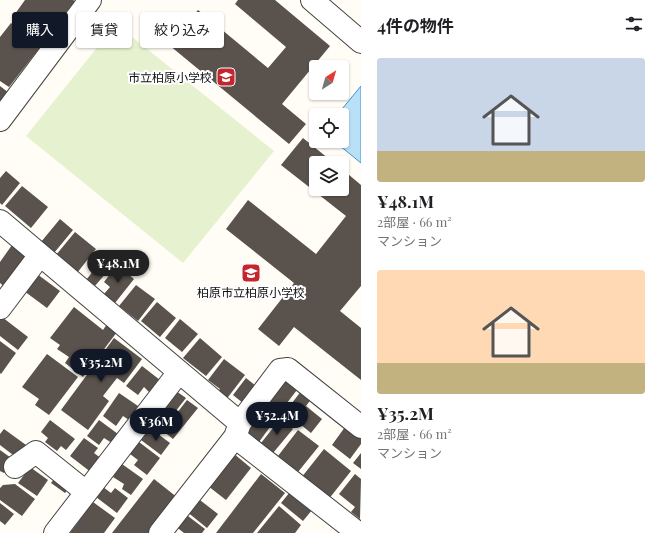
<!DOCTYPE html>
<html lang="ja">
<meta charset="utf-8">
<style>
body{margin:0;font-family:"Playfair Display","Noto Sans JP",serif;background:#f6f6f6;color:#202124;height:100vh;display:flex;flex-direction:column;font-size:15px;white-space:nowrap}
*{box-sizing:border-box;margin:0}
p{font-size:13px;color:#757577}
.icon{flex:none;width:22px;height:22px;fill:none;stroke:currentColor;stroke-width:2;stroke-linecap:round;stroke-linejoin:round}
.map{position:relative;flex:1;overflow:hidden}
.details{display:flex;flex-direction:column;background:#fff;width:300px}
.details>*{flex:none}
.hud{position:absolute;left:12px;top:12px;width:289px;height:36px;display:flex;gap:8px}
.needle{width:26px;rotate:37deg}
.buttons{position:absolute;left:309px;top:60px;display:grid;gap:8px}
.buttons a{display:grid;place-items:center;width:40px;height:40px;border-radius:4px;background:#fff;box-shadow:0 1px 3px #0004;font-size:20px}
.price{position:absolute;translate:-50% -34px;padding:0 9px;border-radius:14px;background:#111827;color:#fff;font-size:13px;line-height:26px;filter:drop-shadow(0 1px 2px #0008)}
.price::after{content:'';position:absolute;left:50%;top:24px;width:12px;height:9px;margin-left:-6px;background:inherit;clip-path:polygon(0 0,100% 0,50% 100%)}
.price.on{background:#222;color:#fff}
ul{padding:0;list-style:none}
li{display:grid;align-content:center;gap:8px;height:212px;padding:0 16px}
li span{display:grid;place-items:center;height:124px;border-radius:4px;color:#555}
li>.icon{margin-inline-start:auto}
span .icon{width:72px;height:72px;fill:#fffc;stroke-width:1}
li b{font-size:17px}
h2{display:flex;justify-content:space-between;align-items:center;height:48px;padding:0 16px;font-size:17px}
.chip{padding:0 14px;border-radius:4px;background:#fff;box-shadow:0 1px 3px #0004;font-size:14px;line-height:36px}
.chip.on{background:#111827;color:#fff}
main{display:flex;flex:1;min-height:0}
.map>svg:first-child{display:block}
.pitch{fill:#e6f2cf}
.water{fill:#b9e0f7;stroke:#3f96cf}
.building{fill:#5a524d}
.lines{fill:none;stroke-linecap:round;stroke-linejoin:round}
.minor-casing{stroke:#444;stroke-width:24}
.minor{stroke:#fff;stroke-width:22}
.labels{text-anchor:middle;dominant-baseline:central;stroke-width:4;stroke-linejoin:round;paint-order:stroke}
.poi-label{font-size:12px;fill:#111;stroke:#fff;text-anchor:end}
</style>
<main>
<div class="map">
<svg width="361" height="533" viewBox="0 0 361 533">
<rect width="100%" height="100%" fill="#fffdf5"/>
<path class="pitch" d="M116,24L274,151L183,263L26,136Z"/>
<path class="water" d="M361,86V163L334,141H342V115H337Z"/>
<path class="building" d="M25,0H73L75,1L43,42L12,18Z
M238,0H275L330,46L282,104L306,124L289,144L169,45L198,10L268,68L286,47L235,4Z
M11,23L41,46L9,87L0,81V37Z
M0,86L9,93L0,105Z
M303,138L334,163H316V189H342V169L361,185V286L340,311L361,328V380L294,327L279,346L258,329L294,283L226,229L248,200L316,254L346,216L281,165Z
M6,171L20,183L2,205L0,203V178Z
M22,186L48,207L31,228L5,206Z
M60,219L73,230L54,253L41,242Z
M75,232L96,249L77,273L56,255Z
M12,245L28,257L6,288L0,283V262Z
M100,252L114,264L94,287L86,280L94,270L89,265Z
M117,265L134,279L115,303L104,294L110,287L104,282Z
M37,274L60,291L47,308L24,291Z
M136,285L155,299L138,321L119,306Z
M157,302L176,318L160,337L141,321Z
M74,307L103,330L107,324L117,332L83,377L65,363L69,357L57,349L60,345L50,338Z
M2,317L28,337L18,350L0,336V320Z
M180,319L198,334L182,352L165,338Z
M114,338L142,359L124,383L117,378L103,396L109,401L88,430L61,410Z
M200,338L222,357L206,376L183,358Z
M0,341L16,353L1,374L0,373Z
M47,354L78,377L49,415L35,405L39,399L22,387Z
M224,359L245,375L225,401L216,394L220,389L208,380Z
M142,366L160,380L150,393L144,387L138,395L126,386Z
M287,377L300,386L280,412L267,402Z
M246,378L261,390L248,407L233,395Z
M302,390L312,398L306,406L322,419L311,433L285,412Z
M176,391L186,398L161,430L151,422Z
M119,393L138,406L129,420L123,416L116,426L103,416Z
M187,400L198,408L173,439L163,431Z
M265,406L278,416L259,442L246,432Z
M281,418L293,429L273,453L261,443Z
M50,420L75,439L66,450L61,446L57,451L45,442L48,438L41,432Z
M99,420L118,434L112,443L104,438L99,445L87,436Z
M345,427L361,439V444L350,459L332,445Z
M150,428L170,443L161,455L141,440Z
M4,429L26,445L17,458L0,445V434Z
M298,430L319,446L298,472L278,456Z
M84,438L98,448L94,453L102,459L92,473L70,456Z
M139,442L160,458L147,475L134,465L138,460L130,454Z
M324,449L351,471L328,500L301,478Z
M0,450L14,460L4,473L0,471Z
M233,453L251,468L226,500L208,486Z
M361,453V469L353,463Z
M122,464L143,479L131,495L122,489L124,484L113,477Z
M30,467L48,480L37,496L18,483Z
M261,474L285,493L253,533H216Z
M355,474L361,479L360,519L351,512L355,507L339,494Z
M57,475L71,485L65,493L51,483Z
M154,479L178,498L151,533H112Z
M15,484L35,499L22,516L0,500V488L3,485Z
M103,487L111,493L115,488L128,498L117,513L96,497Z
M290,492L312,510L303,521L281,503Z
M196,497L218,514L207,528L186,511Z
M93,502L115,518L104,533H70Z
M0,503L14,514L5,525L0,521Z
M279,506L301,525L295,533H257Z
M184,513L205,529L202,533H184L174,525Z"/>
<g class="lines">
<g class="minor-casing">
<path id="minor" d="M312,0L361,42
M0,120L90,0
M0,221L240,423L235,437L160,533
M0,308L40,255
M240,423L280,370L288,369L361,427
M235,437L358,533
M15,467L36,452L86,492
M55,533L179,372"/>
</g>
<use href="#minor" class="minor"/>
</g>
<defs>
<g id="school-square" transform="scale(1)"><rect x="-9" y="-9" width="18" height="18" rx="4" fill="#c4262e" stroke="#fff"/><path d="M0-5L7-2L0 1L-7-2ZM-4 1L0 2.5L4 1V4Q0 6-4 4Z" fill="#fff"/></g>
</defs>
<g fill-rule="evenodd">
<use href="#school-square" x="226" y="77"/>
<use href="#school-square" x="251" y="273"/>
</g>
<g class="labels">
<g class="poi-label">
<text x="212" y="77">市立柏原小学校</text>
<text x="251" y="292" text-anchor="middle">柏原市立柏原小学校</text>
</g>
</g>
</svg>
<div class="buttons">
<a><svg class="needle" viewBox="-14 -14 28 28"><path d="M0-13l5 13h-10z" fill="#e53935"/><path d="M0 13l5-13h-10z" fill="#757577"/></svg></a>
<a><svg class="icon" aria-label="locate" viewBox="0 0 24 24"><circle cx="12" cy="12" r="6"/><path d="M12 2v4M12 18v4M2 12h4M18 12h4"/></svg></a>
<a><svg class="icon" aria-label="layers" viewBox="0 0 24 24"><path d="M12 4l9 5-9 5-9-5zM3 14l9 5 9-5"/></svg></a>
</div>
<b class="price on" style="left:118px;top:284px">¥48.1M</b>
<b class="price" style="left:101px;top:383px">¥35.2M</b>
<b class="price" style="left:277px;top:436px">¥52.4M</b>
<b class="price" style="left:156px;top:442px">¥36M</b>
<div class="hud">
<a class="chip on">購入</a>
<a class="chip">賃貸</a>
<a class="chip">絞り込み</a>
</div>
</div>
<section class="details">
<h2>4件の物件<svg class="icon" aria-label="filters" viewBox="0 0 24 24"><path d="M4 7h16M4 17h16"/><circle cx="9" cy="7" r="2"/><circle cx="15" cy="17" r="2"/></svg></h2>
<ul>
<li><span style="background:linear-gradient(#c9d6e8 75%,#c2b280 0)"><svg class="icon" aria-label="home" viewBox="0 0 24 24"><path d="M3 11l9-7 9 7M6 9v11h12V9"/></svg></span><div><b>¥48.1M</b><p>2部屋 · 66 m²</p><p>マンション</p></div></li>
<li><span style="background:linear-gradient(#ffd9b3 75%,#c2b280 0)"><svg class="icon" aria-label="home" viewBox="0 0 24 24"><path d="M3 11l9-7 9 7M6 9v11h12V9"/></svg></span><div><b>¥35.2M</b><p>2部屋 · 66 m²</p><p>マンション</p></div></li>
</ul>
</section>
</main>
